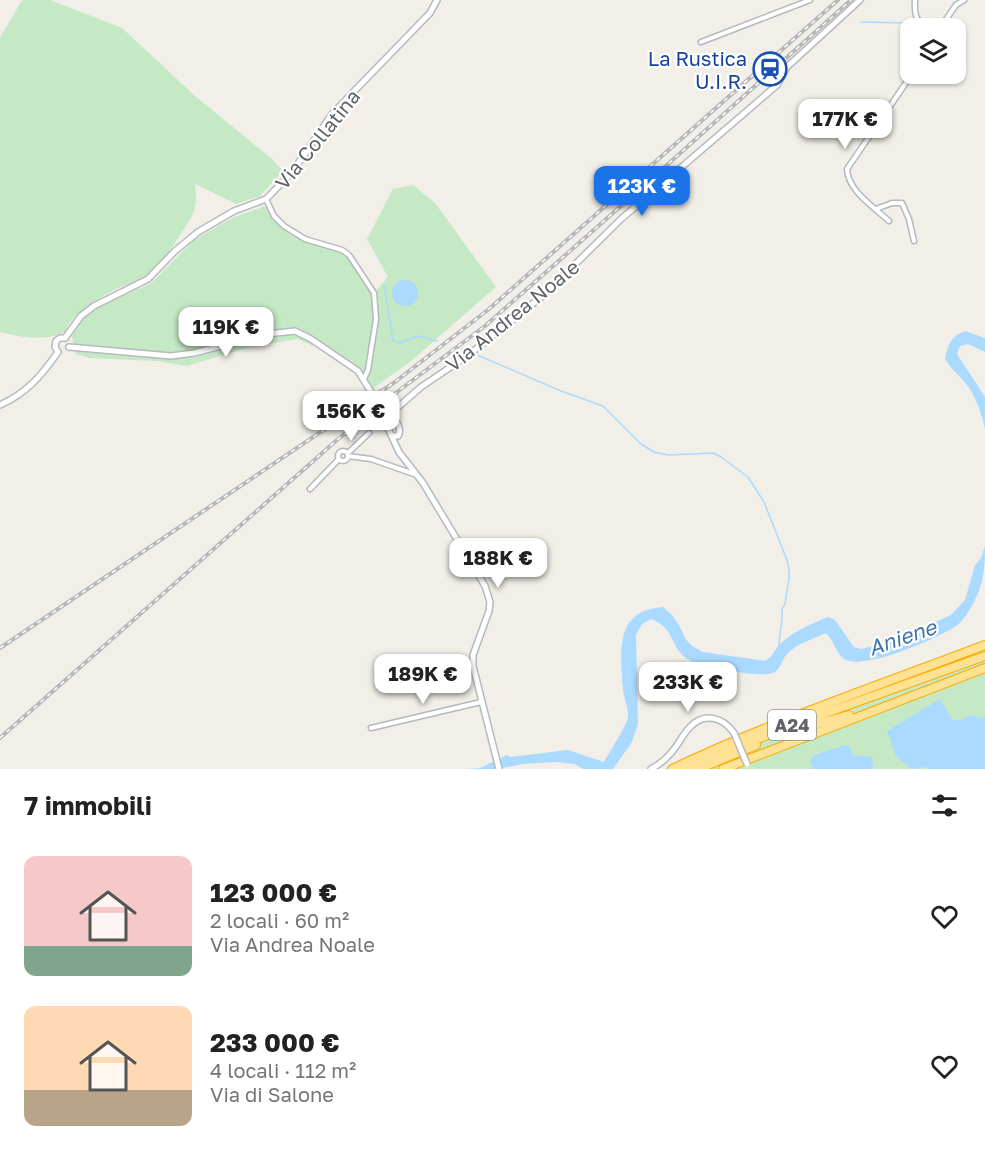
<!DOCTYPE html>
<html lang="it">
<meta charset="utf-8">
<style>
body{margin:0;font-family:"Golos Text",sans-serif;background:#f2f2f2;color:#222;height:100vh;display:flex;flex-direction:column;font-size:22px;white-space:nowrap}
*{box-sizing:border-box;margin:0}
p{font-size:20px;color:#767676}
.icon{flex:none;width:33px;height:33px;fill:none;stroke:currentColor;stroke-width:2;stroke-linecap:round;stroke-linejoin:round}
.map{position:relative;height:769px;overflow:hidden}
.sheet{display:flex;flex-direction:column;background:#fff;flex:1}
.sheet>*{flex:none}
.fabs{position:absolute;left:900px;top:18px;display:grid;gap:12px}
.fabs a{display:grid;place-items:center;width:66px;height:66px;border-radius:12px;background:#fff;box-shadow:0 2px 4px #0004;font-size:30px}
.price{position:absolute;translate:-50% -51px;padding:0 14px;border-radius:12px;background:#fff;color:#222;font-size:20px;line-height:39px;filter:drop-shadow(0 2px 3px #0008)}
.price::after{content:'';position:absolute;left:50%;top:36px;width:18px;height:14px;margin-left:-9px;background:inherit;clip-path:polygon(0 0,100% 0,50% 100%)}
.price.selected{background:#1a73e8;color:#fff}
ul{padding:0;list-style:none}
li{display:flex;align-items:center;gap:18px;height:150px;padding:0 24px}
li span{display:grid;place-items:center;flex:none;width:168px;height:120px;border-radius:12px;color:#555}
li>.icon{margin-inline-start:auto}
span .icon{width:72px;height:72px;fill:#fffc;stroke-width:1}
li b{font-size:26px}
h2{display:flex;justify-content:space-between;align-items:center;height:72px;padding:0 24px;font-size:26px}
.map>svg:first-child{display:block}
.green{fill:#c5e8c5}
.water{fill:#aadaff}
.lines{fill:none;stroke-linecap:round;stroke-linejoin:round}
.stream{stroke:#aadaff;stroke-width:1.5}
.secondary-tunnel{stroke:#ccccc8;stroke-width:5;stroke-dasharray:5 2.5;stroke-linecap:butt}
.street-casing{stroke:#b5b8bc;stroke-width:7}
.secondary-casing{stroke:#b6babf;stroke-width:8}
.highway-casing{stroke:#f9ab00;stroke-width:10}
.street{stroke:#fff;stroke-width:4}
.secondary{stroke:#fff;stroke-width:5}
.highway{stroke:#fde293;stroke-width:8}
.rail-casing{stroke:#b6b7b8;stroke-width:4}
.rail{stroke:#fff;stroke-width:1.5;stroke-dasharray:4.5;stroke-linecap:butt}
.secondary-bridge-casing{stroke:#b6babf;stroke-width:8;stroke-linecap:butt}
.secondary-bridge{stroke:#fff;stroke-width:5}
.labels{text-anchor:middle;dominant-baseline:central;stroke-width:4.5;stroke-linejoin:round;paint-order:stroke}
.shield{fill:#fff;stroke:#8f9295;stroke-width:1.5}
.shield-label{font-size:18px;font-weight:bold;fill:#5f6368}
.transit-label{font-size:20px;fill:#164399;stroke:#fff;text-anchor:end}
.street-label{font-size:20px;fill:#5f6368;stroke:#fff}
.water-label{font-size:21px;font-style:italic;fill:#4174aa;stroke:#fff}
</style>
<div class="map">
<svg width="985" height="769" viewBox="0 0 985 769">
<rect width="100%" height="100%" fill="#f1efe8"/>
<path class="green" d="M22,0H50L122,28L195,96L272,159L283,171L260,196L236,204L195,184C198,210 194,214 180,235C171,249 161,265 148,275C138,282 125,285 114,290C97,299 72,314 65,332C44,342 21,337 0,332V38Z
M413,185L435,203L496,287L411,361L372,389L353,362L297,339L246,348L187,366L157,361L89,358L76,354L72,337L74,328L92,309L150,284L194,240L232,218L265,206L275,222L290,234L346,253L374,293L388,277L367,239L393,189Z
M985,642V769H664L711,749Z"/>
<path class="water" d="M392 293a13 13 0 1 1 26 0a13 13 0 1 1-26 0Z
M965,331L985,338V352L968,344L960,346L957,354L985,397V429C982,415 976,397 967,385C960,376 951,369 945,359C948,345 950,337 965,331Z
M985,546C985,572 983,588 969,611C965,617 959,625 953,628C935,639 864,671 844,659C836,653 833,639 826,633C813,639 795,644 786,655C781,661 781,670 773,673C759,678 699,667 687,659C669,646 676,629 651,619L642,624L636,635L638,724L632,742L613,769H583L575,764L556,762L523,764L497,769H466L480,768L507,755L510,757L568,750L604,762C609,753 627,725 628,717C629,708 623,697 623,689C620,650 615,610 663,607C667,611 672,614 674,618C687,634 680,641 703,652L765,661C774,656 774,649 781,643C794,631 813,623 828,617L835,620L854,647L861,649L910,637L922,632L931,624L951,615L965,600L975,565L981,558Z
M940,699L952,720H961L971,715L982,719L985,716V769H929L927,767L911,769L896,756L887,731Z
M845,745L849,746L853,755L872,757L873,769H813L810,761L814,755Z"/>
<g class="lines">
<path class="stream" d="M861,22L908,23
M384,286L393,340L400,343L418,336L437,341
M462,349L467,350
M475,354L561,391L603,406L641,444L654,452L668,455L713,453L721,457L748,477L764,502L787,560L789,570V579L785,604L782,609C783,622 779,633 779,647"/>
<path class="secondary-tunnel" d="M371,392L381,413"/>
<g class="street-casing">
<path id="street" d="M915,0C914,16 916,23 932,28
M940,28L956,5L964,0
M701,42L810,0
M266,199L274,216L284,226L305,239L342,250L349,255L374,293L376,319L368,370L364,379
M876,209L892,203H902L909,219L914,241
M889,221C874,207 848,191 847,169L912,74
M338 456a5 5 0 1 1 10 0a5 5 0 1 1-10 0Z
M348,453L369,433
M348,456L371,459L414,474
M310,489L339,459
M371,728L481,702"/>
</g>
<g class="secondary-casing">
<path id="secondary" d="M65,338L81,316L94,306L148,279L175,251L198,232L234,211L266,199L272,193L293,171L332,114L430,13L437,0
M69,347L171,356L194,353L267,334L295,331L311,339L358,371L371,392
M58,352L55,347L56,341L60,338H65
M0,405C27,393 42,375 58,352
M381,413L385,418V422L399,452L423,483L485,586L490,602L489,611L473,655V666L499,769
M389,415L421,387L467,356L545,294L620,220L777,85L787,67L860,0
M387,416L392,415C397,420 402,431 398,436H392
M651,769C658,765 665,760 670,754C678,746 682,735 690,727C704,712 723,717 734,733"/>
</g>
<g class="highway-casing">
<path id="highway" d="M781,734L849,715
M701,768L756,745
M672,769C773,721 880,685 985,645
M687,769L784,728L985,656
M723,769L985,668"/>
</g>
<use href="#street" class="street"/>
<use href="#secondary" class="secondary"/>
<use href="#highway" class="highway"/>
<g class="rail-casing">
<path id="rail" d="M0,648L395,382L489,309L838,0
M0,738L337,440L401,389L485,326L638,191L851,0"/>
</g>
<use href="#rail" class="rail"/>
<g class="secondary-bridge-casing">
<path id="secondary-bridge" d="M734,733L747,764"/>
</g>
<use href="#secondary-bridge" class="secondary-bridge"/>
</g>
<defs>
<g id="station-ring" transform="scale(1.725)"><circle r="9.5" fill="#fff" stroke="#1a4fb4" stroke-width="1.5"/><path d="M-3-6H3Q5-6 5-4V2Q5 4 3 4L4.5 6H3L1.5 4h-3L-3 6H-4.5L-3 4Q-5 4-5 2V-4Q-5-6-3-6ZM-3.5-4v3h7v-3ZM-3.5 1v1.5H-2V1ZM2 1v1.5H3.5V1Z" fill="#1a4fb4"/></g>
</defs>
<g fill-rule="evenodd">
<use href="#station-ring" x="770" y="69"/>
</g>
<g class="labels">
<rect class="shield" x="768" y="710" width="48" height="30" rx="4.5"/>
<g class="shield-label">
<text x="792" y="725">A24</text>
</g>
<g class="transit-label">
<text x="747" y="58">La Rustica<tspan x="747" dy="23">U.I.R.</tspan></text>
</g>
<g class="street-label">
<text transform="translate(317 139) rotate(-51)">Via Collatina</text>
<text transform="translate(512 315) rotate(-39)">Via Andrea Noale</text>
</g>
<g class="water-label">
<text transform="translate(902 637) rotate(-19)">Aniene</text>
</g>
</g>
</svg>
<div class="fabs">
<a><svg class="icon" aria-label="layers" viewBox="0 0 24 24"><path d="M12 4l9 5-9 5-9-5zM3 14l9 5 9-5"/></svg></a>
</div>
<b class="price" style="left:845px;top:150px">177K €</b>
<b class="price selected" style="left:642px;top:217px">123K €</b>
<b class="price" style="left:226px;top:358px">119K €</b>
<b class="price" style="left:351px;top:442px">156K €</b>
<b class="price" style="left:498px;top:589px">188K €</b>
<b class="price" style="left:423px;top:705px">189K €</b>
<b class="price" style="left:688px;top:713px">233K €</b>
</div>
<section class="sheet">
<h2>7 immobili<svg class="icon" aria-label="filters" viewBox="0 0 24 24"><path d="M4 7h16M4 17h16"/><circle cx="9" cy="7" r="2"/><circle cx="15" cy="17" r="2"/></svg></h2>
<ul>
<li><span style="background:linear-gradient(#f6c9c9 75%,#7fa58c 0)"><svg class="icon" aria-label="home" viewBox="0 0 24 24"><path d="M3 11l9-7 9 7M6 9v11h12V9"/></svg></span><div><b>123 000 €</b><p>2 locali · 60 m²</p><p>Via Andrea Noale</p></div><svg class="icon" aria-label="heart" viewBox="0 0 24 24"><path d="M12 20l-8-8c-3-5 5-10 8-4 3-6 11-1 8 4z"/></svg></li>
<li><span style="background:linear-gradient(#ffd9b3 70%,#b9a48a 0)"><svg class="icon" aria-label="home" viewBox="0 0 24 24"><path d="M3 11l9-7 9 7M6 9v11h12V9"/></svg></span><div><b>233 000 €</b><p>4 locali · 112 m²</p><p>Via di Salone</p></div><svg class="icon" aria-label="heart" viewBox="0 0 24 24"><path d="M12 20l-8-8c-3-5 5-10 8-4 3-6 11-1 8 4z"/></svg></li>
</ul>
</section>
